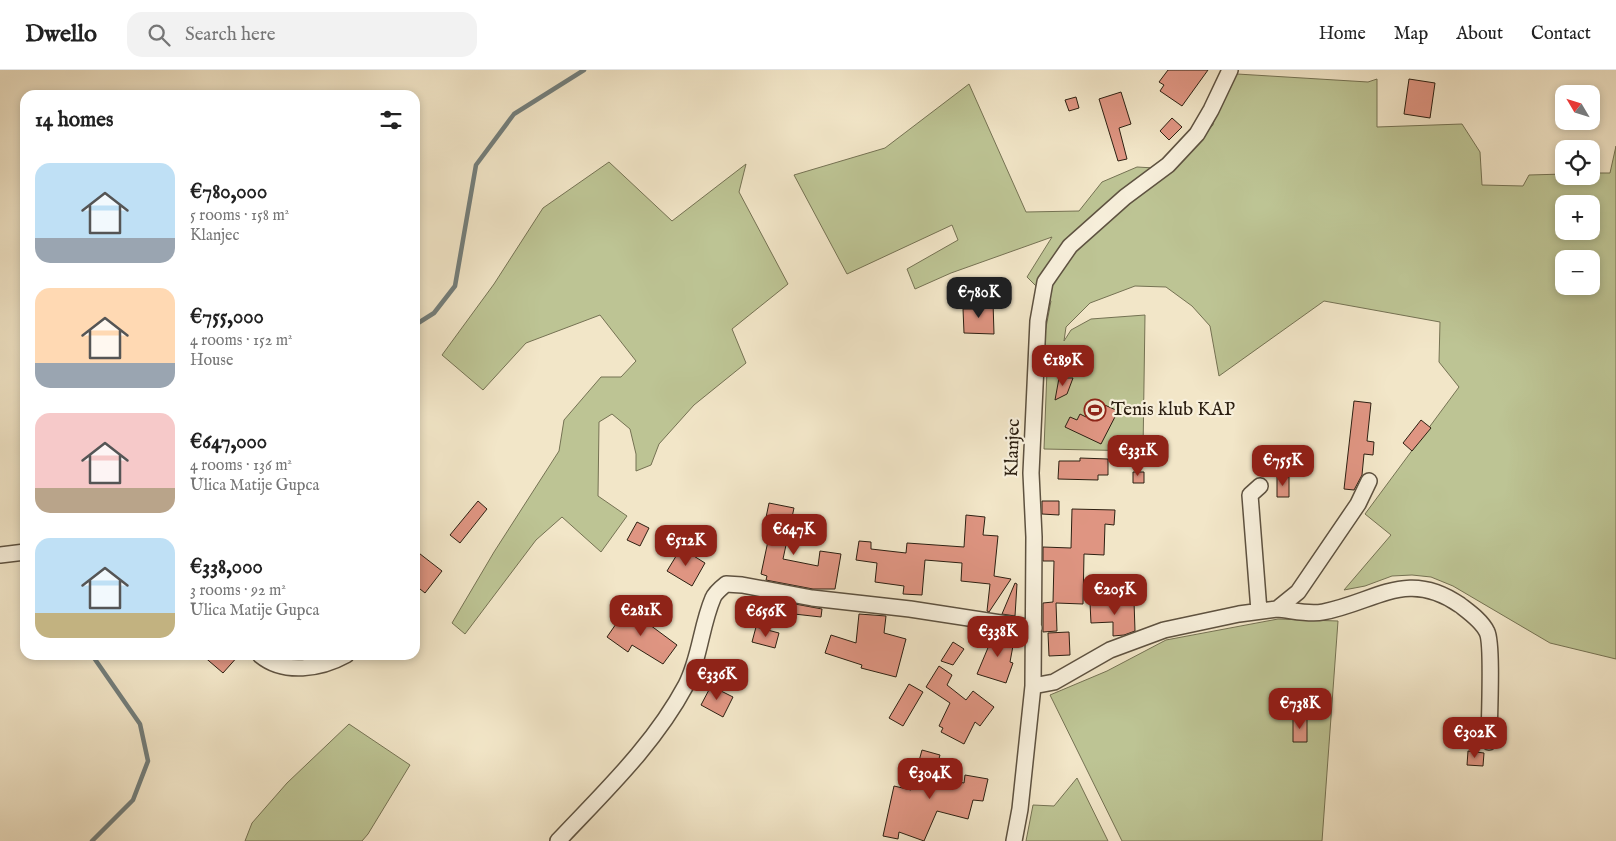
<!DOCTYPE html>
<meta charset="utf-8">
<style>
body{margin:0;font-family:"IM FELL English",serif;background:#f2f2f2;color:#222;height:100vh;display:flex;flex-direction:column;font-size:19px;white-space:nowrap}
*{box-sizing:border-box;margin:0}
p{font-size:16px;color:#767676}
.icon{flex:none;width:28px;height:28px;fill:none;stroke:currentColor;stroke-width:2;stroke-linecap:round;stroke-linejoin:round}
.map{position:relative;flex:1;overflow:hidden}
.details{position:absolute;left:20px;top:20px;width:400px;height:570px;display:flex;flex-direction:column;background:#fff;border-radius:15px;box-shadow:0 2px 8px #0003}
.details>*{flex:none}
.needle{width:32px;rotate:308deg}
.controls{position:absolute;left:1555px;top:15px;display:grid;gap:10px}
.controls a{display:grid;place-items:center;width:45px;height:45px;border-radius:10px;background:#fff;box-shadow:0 2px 8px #0003;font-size:25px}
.price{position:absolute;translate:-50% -42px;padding:0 11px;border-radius:10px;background:#8f2418;color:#fff;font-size:16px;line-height:32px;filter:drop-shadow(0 1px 2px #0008)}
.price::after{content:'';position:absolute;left:50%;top:30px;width:15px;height:11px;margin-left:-8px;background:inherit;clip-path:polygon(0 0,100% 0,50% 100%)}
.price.active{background:#222;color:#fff}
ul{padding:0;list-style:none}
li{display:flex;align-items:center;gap:15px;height:125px;padding:0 15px}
li span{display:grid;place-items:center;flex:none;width:140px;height:100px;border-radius:15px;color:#555}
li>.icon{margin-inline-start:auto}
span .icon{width:60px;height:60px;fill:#fffc;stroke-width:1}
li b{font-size:21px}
h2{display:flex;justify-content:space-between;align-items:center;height:60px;padding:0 15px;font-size:21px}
header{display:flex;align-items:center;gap:30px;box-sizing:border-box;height:70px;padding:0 25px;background:#fff;border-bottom:1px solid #e0e0e0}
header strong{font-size:24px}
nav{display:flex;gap:28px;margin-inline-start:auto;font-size:18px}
.search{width:350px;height:45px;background:#f2f2f2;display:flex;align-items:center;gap:12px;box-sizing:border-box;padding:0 18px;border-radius:15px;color:#767676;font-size:19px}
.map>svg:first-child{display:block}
.green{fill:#bdc494;stroke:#757253;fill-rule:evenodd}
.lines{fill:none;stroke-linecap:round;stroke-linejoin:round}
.stream{stroke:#737e7b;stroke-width:4.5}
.building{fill:#df9582;stroke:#2d2012}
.minor-casing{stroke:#5e5240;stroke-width:18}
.minor{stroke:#f7efdb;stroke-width:15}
.labels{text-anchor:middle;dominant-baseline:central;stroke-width:4.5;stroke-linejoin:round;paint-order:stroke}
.poi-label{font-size:19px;fill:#2d2012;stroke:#f7efdb;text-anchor:start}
.street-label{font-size:19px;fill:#2d2012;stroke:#f7efdb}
</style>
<header>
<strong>Dwello</strong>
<div class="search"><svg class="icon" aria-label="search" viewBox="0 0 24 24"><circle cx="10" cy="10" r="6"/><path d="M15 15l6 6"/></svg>Search here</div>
<nav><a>Home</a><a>Map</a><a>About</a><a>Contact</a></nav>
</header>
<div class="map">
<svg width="1616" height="771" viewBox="0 0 1616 771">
<rect width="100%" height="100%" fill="#f2e6c8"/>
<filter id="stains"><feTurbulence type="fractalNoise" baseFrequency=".004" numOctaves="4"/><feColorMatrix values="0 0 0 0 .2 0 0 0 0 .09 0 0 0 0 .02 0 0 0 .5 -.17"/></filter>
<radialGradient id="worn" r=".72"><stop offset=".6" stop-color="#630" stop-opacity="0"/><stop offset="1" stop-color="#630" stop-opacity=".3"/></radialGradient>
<path class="green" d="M1237,4L1368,12L1377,9V57L1462,54L1480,82L1482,115L1523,116L1529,105L1564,104V106H1591V103H1610L1616,76V589L1550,573L1453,516L1431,507L1412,505L1392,506L1365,516L1344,520L1391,465L1365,444L1459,317L1439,292L1440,252L1324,231L1219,306L1210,256L1192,236L1166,217L1135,216L1090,233L1066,257L1064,271L1071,260L1091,249L1145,245L1143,381L1044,379L1047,300L1058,283L1041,284L1051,231L1027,207L1052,167L951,203L915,219L907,199L958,170L952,155L847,204L794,105L885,78L969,14L1026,142L1079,141L1102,112L1137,97L1172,99L1213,55L1220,24ZM1564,134H1591V161H1564ZM1564,189H1591V216H1564Z
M609,92L672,151L746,94L739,122L788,214L732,259L746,293L694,335L659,374L651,395L636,401V384L630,359L612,344L599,352L598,426L627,446L601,482L562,447L536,470L465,564L452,553L494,482L559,381L564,350L601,307H621L636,291L600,245L526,273L483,320L442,285L494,214L543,138Z
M1278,549L1338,551L1322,771H1122L1050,625L1107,601L1166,570Z
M349,654L410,695L368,764L362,771H245L252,753L287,713Z
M1077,708L1108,771H1026L1033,735L1054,736Z"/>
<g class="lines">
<path class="stream" d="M415,255L434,243L455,216L476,95L514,44L584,0
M92,771L133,730L148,691L140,654L92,585"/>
</g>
<path class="building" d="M1168,0H1208L1182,36L1160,21L1164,15L1159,12Z
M1409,9L1435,13L1430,48L1404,44Z
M1121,22L1131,54L1119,58L1127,89L1118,91L1099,29Z
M1076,27L1079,38L1069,41L1065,30Z
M1172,48L1182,57L1169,70L1160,61Z
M975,232H993L994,264L964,263L963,239H975Z
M1059,308H1073L1067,324L1055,330Z
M1354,331L1371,333L1367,371L1374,372L1373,385L1364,384L1362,405L1354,420L1344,419Z
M1098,332L1118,341L1101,374L1065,357L1070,347L1077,350L1080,344L1086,347L1091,335L1095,338Z
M1421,350L1431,358L1412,381L1403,373Z
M1080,388L1108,389V405H1098V410L1058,409L1059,391H1080Z
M1133,402H1144V413H1133Z
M1277,407H1289V427H1277Z
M478,431L487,439L460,473L450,465Z
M1042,431H1059V445L1042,444Z
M769,433L794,438L783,489L818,496L820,481L841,484L835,519H813L771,511L766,510L767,506L761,504L768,471H765L767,463L763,462Z
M1072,439L1115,440L1114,455L1105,454L1104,485L1084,484L1083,534L1056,533L1057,561L1043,562V533L1053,532L1054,491H1043V477L1071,478Z
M966,445L985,447L983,465L998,466L994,506L1011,509L989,542L987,541L990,514L961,511L962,493L925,490L922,525L903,524L904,516L875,512L877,493L856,490L859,471L871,472V479L906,483L907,473L964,477Z
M637,452L649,458L640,476L627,470Z
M681,478L705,493L692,516L667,501Z
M415,480L442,501L425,523L415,515Z
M1015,513L1017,514L1015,546L1002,544Z
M1134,531L1135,561L1124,565L1113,566V552L1091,553L1090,533Z
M795,534L822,539L821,547L794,544Z
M627,538L677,575L663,594L632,575L628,582L607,567Z
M859,544L886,546L884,563L906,569L896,607L861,598L862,595L825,583L831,565L856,573Z
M756,557L779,563L775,578L752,572Z
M995,561L1015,565L1010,592L1013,593L1006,613L977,604Z
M1069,562L1070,585L1049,586L1048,563Z
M953,572L964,579L953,595L941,591Z
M202,585H239L223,603Z
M939,596L952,605L947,615L966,630L973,621L994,637L980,656L975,652L964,674L941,662L943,658L939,656L950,633L926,617Z
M909,614L923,622L903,656L889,648Z
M711,616L733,627L723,647L701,635Z
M1293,647H1307V672H1293Z
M922,680L940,685L934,707L964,713L965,705L988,709L983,731L973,730L968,749L937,741L924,771L899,762L898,769L883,766L894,716L911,720Z
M1468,681L1484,683L1483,696L1467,695Z"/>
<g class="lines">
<g class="minor-casing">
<path id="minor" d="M0,485L25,482
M1277,539C1291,540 1309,545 1323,542C1376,532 1407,498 1460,535C1469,542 1482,551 1487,562C1493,574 1489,653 1489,672
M1259,541L1250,425L1260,416
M260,585C284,605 321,599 346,585
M1033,616L1054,612L1110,580L1164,560L1239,544L1277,539L1298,522L1358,434L1369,411
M558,771C604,722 654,675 686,615C700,588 701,556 713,528C715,523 721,518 726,514L742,515L812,528L910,539L1034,558
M1014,771L1020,739L1033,616L1034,467L1031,403L1038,251L1045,212L1070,176L1125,127L1168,95L1197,64L1211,40L1230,0"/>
</g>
<use href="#minor" class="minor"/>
</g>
<defs>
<g id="stadium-ring" transform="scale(1.125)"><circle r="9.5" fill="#f7efdb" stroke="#8f2418" stroke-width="1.5"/><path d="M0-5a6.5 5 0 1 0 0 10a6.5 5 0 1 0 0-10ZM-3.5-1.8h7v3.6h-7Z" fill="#8f2418"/></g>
</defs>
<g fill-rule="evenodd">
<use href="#stadium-ring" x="1095" y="340"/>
</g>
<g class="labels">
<g class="poi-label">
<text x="1111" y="340">Tenis klub KAP</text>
</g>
<g class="street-label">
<text transform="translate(1013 378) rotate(-88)">Klanjec</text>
</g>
</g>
<rect width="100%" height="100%" filter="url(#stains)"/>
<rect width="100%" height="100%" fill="url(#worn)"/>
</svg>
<div class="controls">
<a><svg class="needle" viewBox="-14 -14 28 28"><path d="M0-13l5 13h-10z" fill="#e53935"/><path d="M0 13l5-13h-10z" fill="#767676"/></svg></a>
<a><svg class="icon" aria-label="locate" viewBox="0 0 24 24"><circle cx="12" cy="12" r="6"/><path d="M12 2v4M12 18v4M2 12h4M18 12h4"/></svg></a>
<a>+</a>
<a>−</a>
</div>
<b class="price active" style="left:979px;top:249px">€780K</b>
<b class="price" style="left:1063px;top:317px">€189K</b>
<b class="price" style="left:1138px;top:407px">€331K</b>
<b class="price" style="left:1283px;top:417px">€755K</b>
<b class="price" style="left:794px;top:486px">€647K</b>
<b class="price" style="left:686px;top:497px">€512K</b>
<b class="price" style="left:1115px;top:546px">€205K</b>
<b class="price" style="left:641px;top:567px">€281K</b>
<b class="price" style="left:766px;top:568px">€656K</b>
<b class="price" style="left:998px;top:588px">€338K</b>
<b class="price" style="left:717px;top:631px">€336K</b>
<b class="price" style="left:1300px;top:660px">€738K</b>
<b class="price" style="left:1475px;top:689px">€302K</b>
<b class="price" style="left:930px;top:730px">€304K</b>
<section class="details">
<h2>14 homes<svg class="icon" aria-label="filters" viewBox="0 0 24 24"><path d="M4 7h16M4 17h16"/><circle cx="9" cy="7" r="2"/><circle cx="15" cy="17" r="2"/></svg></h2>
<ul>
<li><span style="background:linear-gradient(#bfe0f5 75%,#9aa5b1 0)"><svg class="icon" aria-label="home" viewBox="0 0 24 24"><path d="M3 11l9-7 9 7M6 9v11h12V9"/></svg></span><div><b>€780,000</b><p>5 rooms · 158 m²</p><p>Klanjec</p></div></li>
<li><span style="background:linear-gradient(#ffd9b3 75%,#9aa5b1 0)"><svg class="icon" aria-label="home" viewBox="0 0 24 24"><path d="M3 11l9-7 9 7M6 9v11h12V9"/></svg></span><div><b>€755,000</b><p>4 rooms · 152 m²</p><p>House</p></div></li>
<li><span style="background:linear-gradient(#f6c9c9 75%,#b9a48a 0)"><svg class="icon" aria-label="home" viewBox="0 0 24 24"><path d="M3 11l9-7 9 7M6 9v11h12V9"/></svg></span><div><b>€647,000</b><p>4 rooms · 136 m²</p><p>Ulica Matije Gupca</p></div></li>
<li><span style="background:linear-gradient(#bfe0f5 75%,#c2b280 0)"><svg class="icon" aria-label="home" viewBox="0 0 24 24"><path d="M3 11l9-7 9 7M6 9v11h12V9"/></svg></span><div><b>€338,000</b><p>3 rooms · 92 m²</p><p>Ulica Matije Gupca</p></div></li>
</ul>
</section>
</div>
